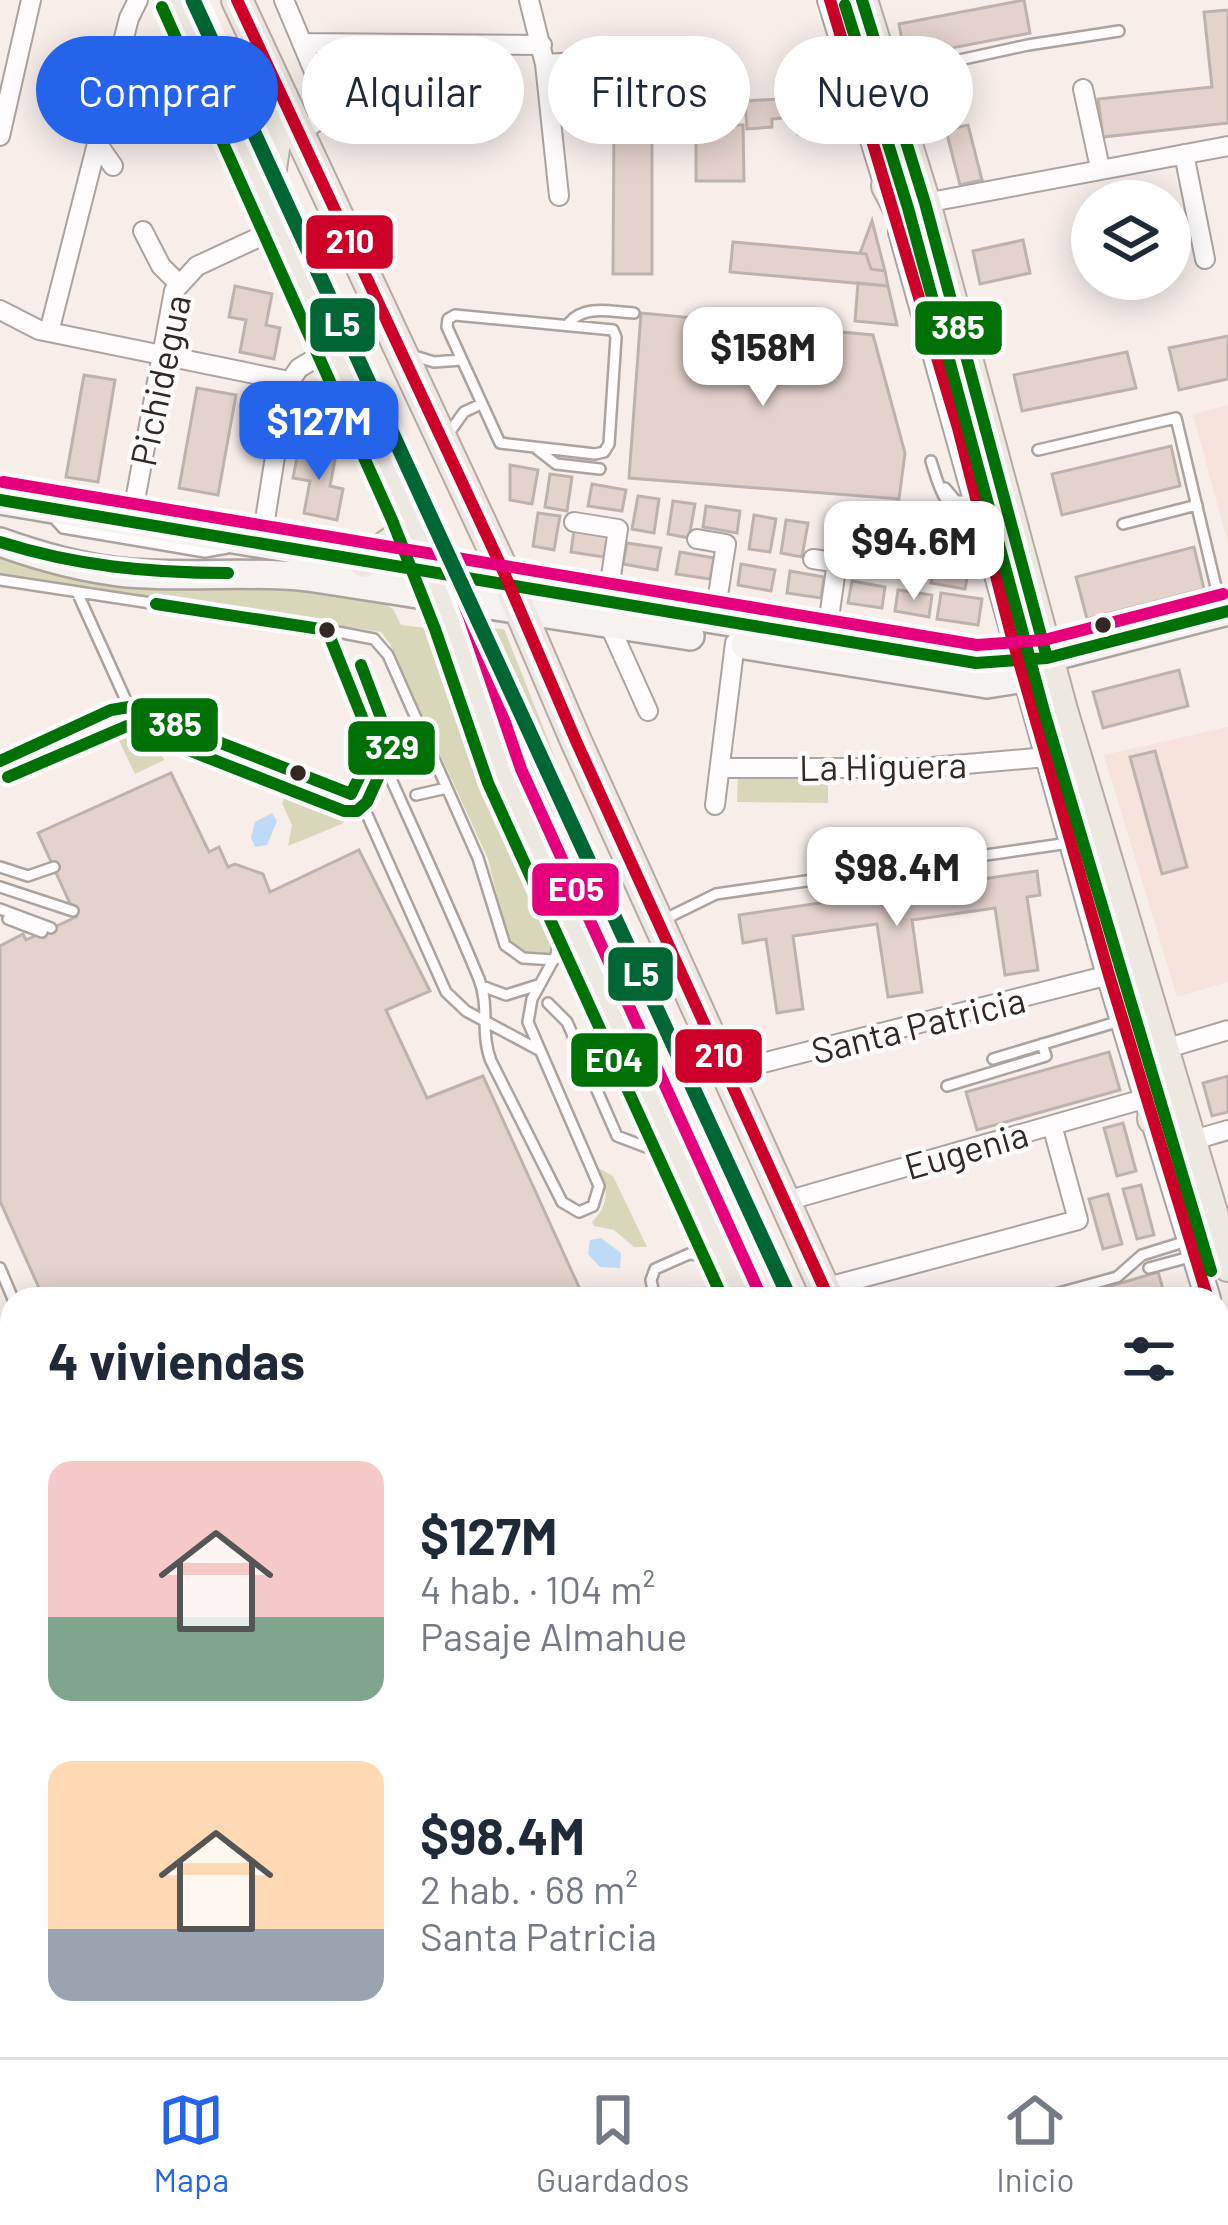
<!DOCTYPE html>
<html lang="es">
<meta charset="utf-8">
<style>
body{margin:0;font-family:Barlow,sans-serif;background:#f2f2f3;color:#1f2937;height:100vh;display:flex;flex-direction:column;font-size:45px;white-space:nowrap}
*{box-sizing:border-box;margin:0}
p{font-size:39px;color:#747a83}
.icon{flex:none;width:66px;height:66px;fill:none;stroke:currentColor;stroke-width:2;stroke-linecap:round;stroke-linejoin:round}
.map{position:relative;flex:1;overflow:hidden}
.side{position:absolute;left:0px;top:1287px;width:1230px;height:771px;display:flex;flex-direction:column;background:#fff;border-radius:36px 36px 0 0;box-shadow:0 6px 30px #0003}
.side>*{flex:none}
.banner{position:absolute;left:36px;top:36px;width:1158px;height:108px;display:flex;gap:24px}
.controls{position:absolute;left:1071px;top:180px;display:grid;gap:24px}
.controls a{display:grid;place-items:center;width:120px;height:120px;border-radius:50%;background:#fff;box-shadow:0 6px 30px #0003;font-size:60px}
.price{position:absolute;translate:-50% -102px;padding:0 27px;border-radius:24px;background:#fff;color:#222;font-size:39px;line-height:78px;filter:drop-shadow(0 3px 6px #0008)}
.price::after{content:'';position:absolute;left:50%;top:72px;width:36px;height:27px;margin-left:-18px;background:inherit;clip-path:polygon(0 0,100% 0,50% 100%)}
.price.active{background:#2563eb;color:#fff}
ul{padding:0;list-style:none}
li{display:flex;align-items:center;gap:36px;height:300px;padding:0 48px}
li span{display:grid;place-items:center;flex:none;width:336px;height:240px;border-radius:24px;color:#555}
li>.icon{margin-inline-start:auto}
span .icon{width:144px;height:144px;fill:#fffc;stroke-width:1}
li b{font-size:51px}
h2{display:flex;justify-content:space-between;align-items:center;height:144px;padding:0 48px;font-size:51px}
.tag{padding:0 42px;border-radius:54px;background:#fff;box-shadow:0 6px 30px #0003;font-size:42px;line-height:108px}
.tag.active{background:#2563eb;color:#fff}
.dock{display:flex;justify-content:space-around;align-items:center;height:168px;border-top:3px solid #e0e1e3;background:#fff;font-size:33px;color:#747a83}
.dock a{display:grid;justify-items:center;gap:6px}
.dock .active{color:#2563eb}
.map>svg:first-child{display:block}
.built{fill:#f6e3db}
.green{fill:#d9d7b9}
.water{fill:#bedaf6}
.building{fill:#e4d2cc;stroke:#bcb3af;stroke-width:3}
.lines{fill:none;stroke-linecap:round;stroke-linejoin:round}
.service-casing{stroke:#aba39f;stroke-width:14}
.minor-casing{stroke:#aba39f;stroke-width:22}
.tertiary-casing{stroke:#aba39f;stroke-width:28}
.secondary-casing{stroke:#aba39f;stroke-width:32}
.primary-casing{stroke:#b7aaa1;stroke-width:34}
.service{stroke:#fefcfc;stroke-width:9}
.minor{stroke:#fefcfc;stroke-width:18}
.tertiary{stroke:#fefcfc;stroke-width:24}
.secondary{stroke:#f6f2f0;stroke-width:27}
.primary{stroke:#eee8e3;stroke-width:30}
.bus-1-casing{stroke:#fcfcfc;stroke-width:21}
.bus-2-casing{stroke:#fcfcfc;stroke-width:21}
.bus-3-casing{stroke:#fcfcfc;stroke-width:21}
.bus-4-casing{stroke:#fcfcfc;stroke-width:21}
.bus-5-casing{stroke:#fcfcfc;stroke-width:21}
.bus-1{stroke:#007106;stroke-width:12}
.bus-2{stroke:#cc0028;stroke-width:12}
.bus-3{stroke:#007106;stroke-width:12}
.bus-4{stroke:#e5007d;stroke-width:12}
.bus-5{stroke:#007106;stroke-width:12}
.metro-1-casing{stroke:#fcfcfc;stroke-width:24}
.metro-1{stroke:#063;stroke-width:15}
.bus-dot{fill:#312723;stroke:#fcfcfc;stroke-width:4.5}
.labels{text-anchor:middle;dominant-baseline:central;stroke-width:9;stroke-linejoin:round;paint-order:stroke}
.street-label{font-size:36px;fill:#312723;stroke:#fcfcfc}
.line-badge{stroke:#fcfcfc;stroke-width:4.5}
.badge-label{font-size:33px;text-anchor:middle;font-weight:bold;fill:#fff}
</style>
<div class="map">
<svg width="1228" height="2057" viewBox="0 0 1228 2057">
<rect width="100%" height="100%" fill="#f7eeea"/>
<path class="built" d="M1228,405V544L1193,414Z
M1228,727V982L1177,997L1104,755Z
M1228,1601V1985L1220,2006L1218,1609Z"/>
<path class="green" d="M0,558L84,576L278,584L379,601L393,609L401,625L435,629L466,701L470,736L492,797L553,941L548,954L539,958L530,955L514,946L506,931L488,859L390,644L381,632L0,574Z
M470,627L504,629L564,780L548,839L513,762Z
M123,721L150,731L164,760L135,774L114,730L104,732V727Z
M738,774L828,775V803L737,802Z
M293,781L349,805L350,814L342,824L288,846L292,825L282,803Z
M598,1168L613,1176L647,1247H634L614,1230L594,1226L592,1222C609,1204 609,1191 598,1168Z
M0,1697L12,1703V2046H406L403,2057H0Z
M965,2046H1129L1139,2057H976L969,2054Z"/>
<path class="water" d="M272,813L277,821L267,845L255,847L251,838L255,822Z
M601,1238L621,1253L620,1268L600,1267L588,1254L590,1240Z"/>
<path class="building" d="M1024,0L1030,33L905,57L899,24Z
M1228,10V123L1103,137L1098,99L1212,87L1204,12Z
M822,97L823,106H829L831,132L798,134L797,117L772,119V127L747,129L745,101L778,99V104Z
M614,123H652V274H613Z
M696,125H743L744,181H696Z
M968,125L982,180L960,185L946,130Z
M872,221L885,271L871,269L866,254L860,253Z
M1023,240L1030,273L980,284L973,251Z
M733,242L866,254L871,269L885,271L888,286L730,272Z
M858,283L888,286L897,325L855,321Z
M235,286L272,294L266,325L280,328L274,359L240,352L246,320L229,317Z
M641,313L873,335L905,453L899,499L629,478Z
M1228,336V379L1179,390L1169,348Z
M1127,352L1136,388L1022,411L1014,375Z
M84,375L115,380L98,482L66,477Z
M197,388L236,395L218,495L179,488Z
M1171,446L1180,486L1062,515L1052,474Z
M299,447L336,454L330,486L343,489L337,520L304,513L310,481L293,478Z
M510,465L538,470L532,504L510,500Z
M550,474L572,477L567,511L545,507Z
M592,484L626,490L622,511L588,506Z
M638,496L659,499L654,533L632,529Z
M673,501L695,504L689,538L668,534Z
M706,506L740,511L737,533L703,527Z
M538,513L560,516L554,550L533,546Z
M754,515L776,519L770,552L749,549Z
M786,520L808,523L802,557L781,553Z
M574,530L608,536L604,557L571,552Z
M870,534L892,537L887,571L865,568Z
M902,540L923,543L918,577L897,573Z
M627,543L661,548L657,570L623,564Z
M1194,547L1204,589L1087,619L1076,577Z
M680,552L714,558L710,579L676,574Z
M935,562L969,567L965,589L931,583Z
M741,564L775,570L771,591L738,585Z
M790,571L824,577L821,598L787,593Z
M852,581L885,587L882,608L848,603Z
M898,590L932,595L929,617L895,611Z
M941,593L982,599L978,625L937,619Z
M1179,670L1188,706L1103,728L1093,692Z
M1155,751L1187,867L1162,874L1130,757Z
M171,773L209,852L219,847L228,867L235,864L263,874L270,892L359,850L430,991L386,1010L427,1098L483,1076L583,1296L44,1299L0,1201V946L23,934L26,940L76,917L38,833Z
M1037,871L1040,895L1027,897L1038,970L1005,975L995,908L912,920L922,992L888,997L877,924L793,936L803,1009L777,1013L766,939L743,943L739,915Z
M1109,1052L1120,1090L977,1130L966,1092Z
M1228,1076V1112L1212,1116L1203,1083Z
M1123,1123L1136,1171L1117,1176L1104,1128Z
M1141,1185L1154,1235L1137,1239L1123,1189Z
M1108,1194L1122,1244L1103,1249L1089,1199Z
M1158,1272L1166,1299H1073V1297Z
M1221,1511L1228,1530L1218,1536V1513Z
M1228,1626V1667L1219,1681L1226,1685L1218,1697V1627Z
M1218,1704L1228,1715L1218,1733Z
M1219,1935L1228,1938V1961L1218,1958Z
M0,1967L12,1978V2046H52L56,2057H0Z
M641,2046H651L674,2057H636Z"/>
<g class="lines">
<g class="service-casing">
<path id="service" d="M891,75L1028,45L1119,31
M455,315L613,330L616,337L609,444L604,452L595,454L500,443L447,327L448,319Z
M569,323C585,304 611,312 634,313
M411,355L434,362L461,360
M446,437L464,412L481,404
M537,449L556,464L600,469
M1038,450L1176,418L1221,608
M931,461C940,490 944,511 975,519
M945,488L956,501H975
M53,517L63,528L205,552L227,548
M1123,524L1197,505
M0,580L327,630L374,639L388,655L478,858L505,945L523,958L554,960
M77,592L129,707
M327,630C374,748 431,862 479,979C490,1006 480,1034 491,1061L562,1202L579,1212L593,1206L599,1186L528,1022L532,999L556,955L562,926
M0,761L111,710L129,707L351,794L365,810L446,992L466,1011L537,1049
M351,794L374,747
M416,795L447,788
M0,867L28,876L54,867
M0,887L73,911
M0,909L51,928
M8,919L42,932
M663,920L716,894L1069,843
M482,986L506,995L538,985
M548,1003L567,1022L617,1136L672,1157
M993,1059L1120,1021
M947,1086L1046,1056L1042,1044
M0,1268L13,1299
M1149,1268L1190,1257
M655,1299L651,1280L655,1269L689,1254L717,1256
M1037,1299L1117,1277L1142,1255L1190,1240
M0,1417L12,1412
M0,1506L12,1515
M1218,1575L1228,1567
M0,1582L12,1573
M0,1638L12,1644
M0,1647L12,1653
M1218,1873L1228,1845
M836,2046L876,2057
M908,2046L932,2053
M1153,2046L1160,2057"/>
</g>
<g class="minor-casing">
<path id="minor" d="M284,0L326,100L323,118L299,132
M529,0L545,64L559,196
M302,43L542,45
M545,64L659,57
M1083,89L1100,168
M0,136L31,0
M97,143L113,166
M1184,154L1205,259
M925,203L1228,146
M143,231L161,266L178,283
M0,310L39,330L289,381
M49,332L129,18L138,0
M131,522L174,291L197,266L281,227
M574,522L618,529L607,603
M697,539L726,544L714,621
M261,545L286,387L299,368L335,347
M813,559L854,565
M608,622L648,711
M826,639L837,562
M720,768H920L1047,757
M715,805L735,643
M1161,1050L1228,1030
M727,1072L1109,975
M1190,1141L1228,1130
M786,1201L1147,1098
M824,1288L1078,1220L1052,1125
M1218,1389L1228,1386
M477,2046L500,2057
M410,2057L412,2046
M430,2057L467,2046"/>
</g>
<g class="tertiary-casing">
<path id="tertiary" d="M830,0L891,199
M901,232L1109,975L1208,1299
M1218,1333L1228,1366"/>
</g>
<g class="secondary-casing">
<path id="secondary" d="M0,500L976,663L1047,658L1228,611
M0,542C39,556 78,567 119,572C182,579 245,570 308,577L690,636
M745,645L987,684L1025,678L1044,661
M936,2046L937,2057"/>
</g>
<g class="primary-casing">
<path id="primary" d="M178,0L409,513L452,623L504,776L743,1299
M237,0L501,566L576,741L829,1299
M862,0L925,203L1062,710L1228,1266
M887,186L923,254
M267,195L282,96
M364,562L398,538L409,513
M1153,1119L1160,1060
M0,1616L12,1621
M0,1679L12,1684
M766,2046L790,2057
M956,2046L961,2057
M1177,2046L1197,2057"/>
</g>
<use href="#service" class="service"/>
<use href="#minor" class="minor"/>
<use href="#tertiary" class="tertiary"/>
<use href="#secondary" class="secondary"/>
<use href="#primary" class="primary"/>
<g class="bus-1-casing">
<path id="bus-1" d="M862,0L925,203L1047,658
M0,500L976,663L1047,658L1228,611
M0,542C76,566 149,573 228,573
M156,604L327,630L374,747L351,794
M0,761L111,710L129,707L351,794"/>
</g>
<g class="bus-2-casing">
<path id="bus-2" d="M237,0L501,566L576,741L829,1299
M830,0L958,428L1011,634L1109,975L1208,1299"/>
</g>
<g class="bus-3-casing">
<path id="bus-3" d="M845,5L908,208L1045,715L1211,1271
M162,7L392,520L435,629L488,783L723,1299"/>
</g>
<g class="bus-4-casing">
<path id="bus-4" d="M198,0L426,506L469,617L521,769L759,1292
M3,482L977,645L1044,640L1223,594"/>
</g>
<g class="bus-5-casing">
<path id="bus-5" d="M8,777L127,726L344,811H357L367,802L392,747L361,665"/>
</g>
<use href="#bus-1" class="bus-1"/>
<use href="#bus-2" class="bus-2"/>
<use href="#bus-3" class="bus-3"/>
<use href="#bus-4" class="bus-4"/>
<use href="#bus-5" class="bus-5"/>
<g class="metro-1-casing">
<path id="metro-1" d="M193,0L790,1299"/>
</g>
<use href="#metro-1" class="metro-1"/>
</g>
<g class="bus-dot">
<circle cx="1103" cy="625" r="10"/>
<circle cx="327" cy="630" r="10"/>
<circle cx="298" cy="773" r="10"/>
</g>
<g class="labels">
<g class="street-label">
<text transform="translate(159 380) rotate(-78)">Pichidegua</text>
<text transform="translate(883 765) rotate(-1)">La Higuera</text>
<text transform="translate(918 1024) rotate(-14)">Santa Patricia</text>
<text transform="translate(966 1149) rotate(-16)">Eugenia</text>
</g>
</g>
<g class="line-badge">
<rect x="304" y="213" width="91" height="58" rx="12" fill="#cc0028"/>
<rect x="308" y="296" width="69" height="58" rx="12" fill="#063"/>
<rect x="913" y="299" width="91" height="58" rx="12" fill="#007106"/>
<rect x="129" y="696" width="91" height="58" rx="12" fill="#007106"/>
<rect x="346" y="719" width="91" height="58" rx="12" fill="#007106"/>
<rect x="530" y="861" width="91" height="57" rx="12" fill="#e5007d"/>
<rect x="606" y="945" width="69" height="58" rx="12" fill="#063"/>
<rect x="673" y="1027" width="91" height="58" rx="12" fill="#cc0028"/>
<rect x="569" y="1031" width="91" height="58" rx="12" fill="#007106"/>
</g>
<g class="badge-label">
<text x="350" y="253">210</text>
<text x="342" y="336">L5</text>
<text x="958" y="339">385</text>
<text x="175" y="736">385</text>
<text x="392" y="759">329</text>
<text x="576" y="901">E05</text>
<text x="641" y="986">L5</text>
<text x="719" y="1067">210</text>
<text x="614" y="1072">E04</text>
</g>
</svg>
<div class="controls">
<a><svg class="icon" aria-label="layers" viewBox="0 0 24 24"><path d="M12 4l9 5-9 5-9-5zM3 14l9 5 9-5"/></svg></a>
</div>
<b class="price" style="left:763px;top:409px">$158M</b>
<b class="price active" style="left:319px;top:483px">$127M</b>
<b class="price" style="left:914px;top:603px">$94.6M</b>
<b class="price" style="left:897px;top:929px">$98.4M</b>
<div class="banner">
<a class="tag active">Comprar</a>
<a class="tag">Alquilar</a>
<a class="tag">Filtros</a>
<a class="tag">Nuevo</a>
</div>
<section class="side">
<h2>4 viviendas<svg class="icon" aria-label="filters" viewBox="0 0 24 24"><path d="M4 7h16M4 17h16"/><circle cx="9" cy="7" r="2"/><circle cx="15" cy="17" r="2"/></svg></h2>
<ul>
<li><span style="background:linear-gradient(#f6c9c9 65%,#7fa58c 0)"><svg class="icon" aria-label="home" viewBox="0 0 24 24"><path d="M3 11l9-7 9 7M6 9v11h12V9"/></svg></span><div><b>$127M</b><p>4 hab. · 104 m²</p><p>Pasaje Almahue</p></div></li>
<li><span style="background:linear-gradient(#ffd9b3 70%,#9aa5b1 0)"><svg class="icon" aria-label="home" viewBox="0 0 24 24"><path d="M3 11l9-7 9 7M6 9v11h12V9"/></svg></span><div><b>$98.4M</b><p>2 hab. · 68 m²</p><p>Santa Patricia</p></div></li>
</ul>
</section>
</div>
<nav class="dock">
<a class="active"><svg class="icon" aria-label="map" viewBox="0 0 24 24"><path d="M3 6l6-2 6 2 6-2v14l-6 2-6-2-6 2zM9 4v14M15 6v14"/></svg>Mapa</a>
<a><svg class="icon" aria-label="saved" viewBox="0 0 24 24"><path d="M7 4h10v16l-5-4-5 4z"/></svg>Guardados</a>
<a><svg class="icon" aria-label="home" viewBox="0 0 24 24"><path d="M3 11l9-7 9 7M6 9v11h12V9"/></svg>Inicio</a>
</nav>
